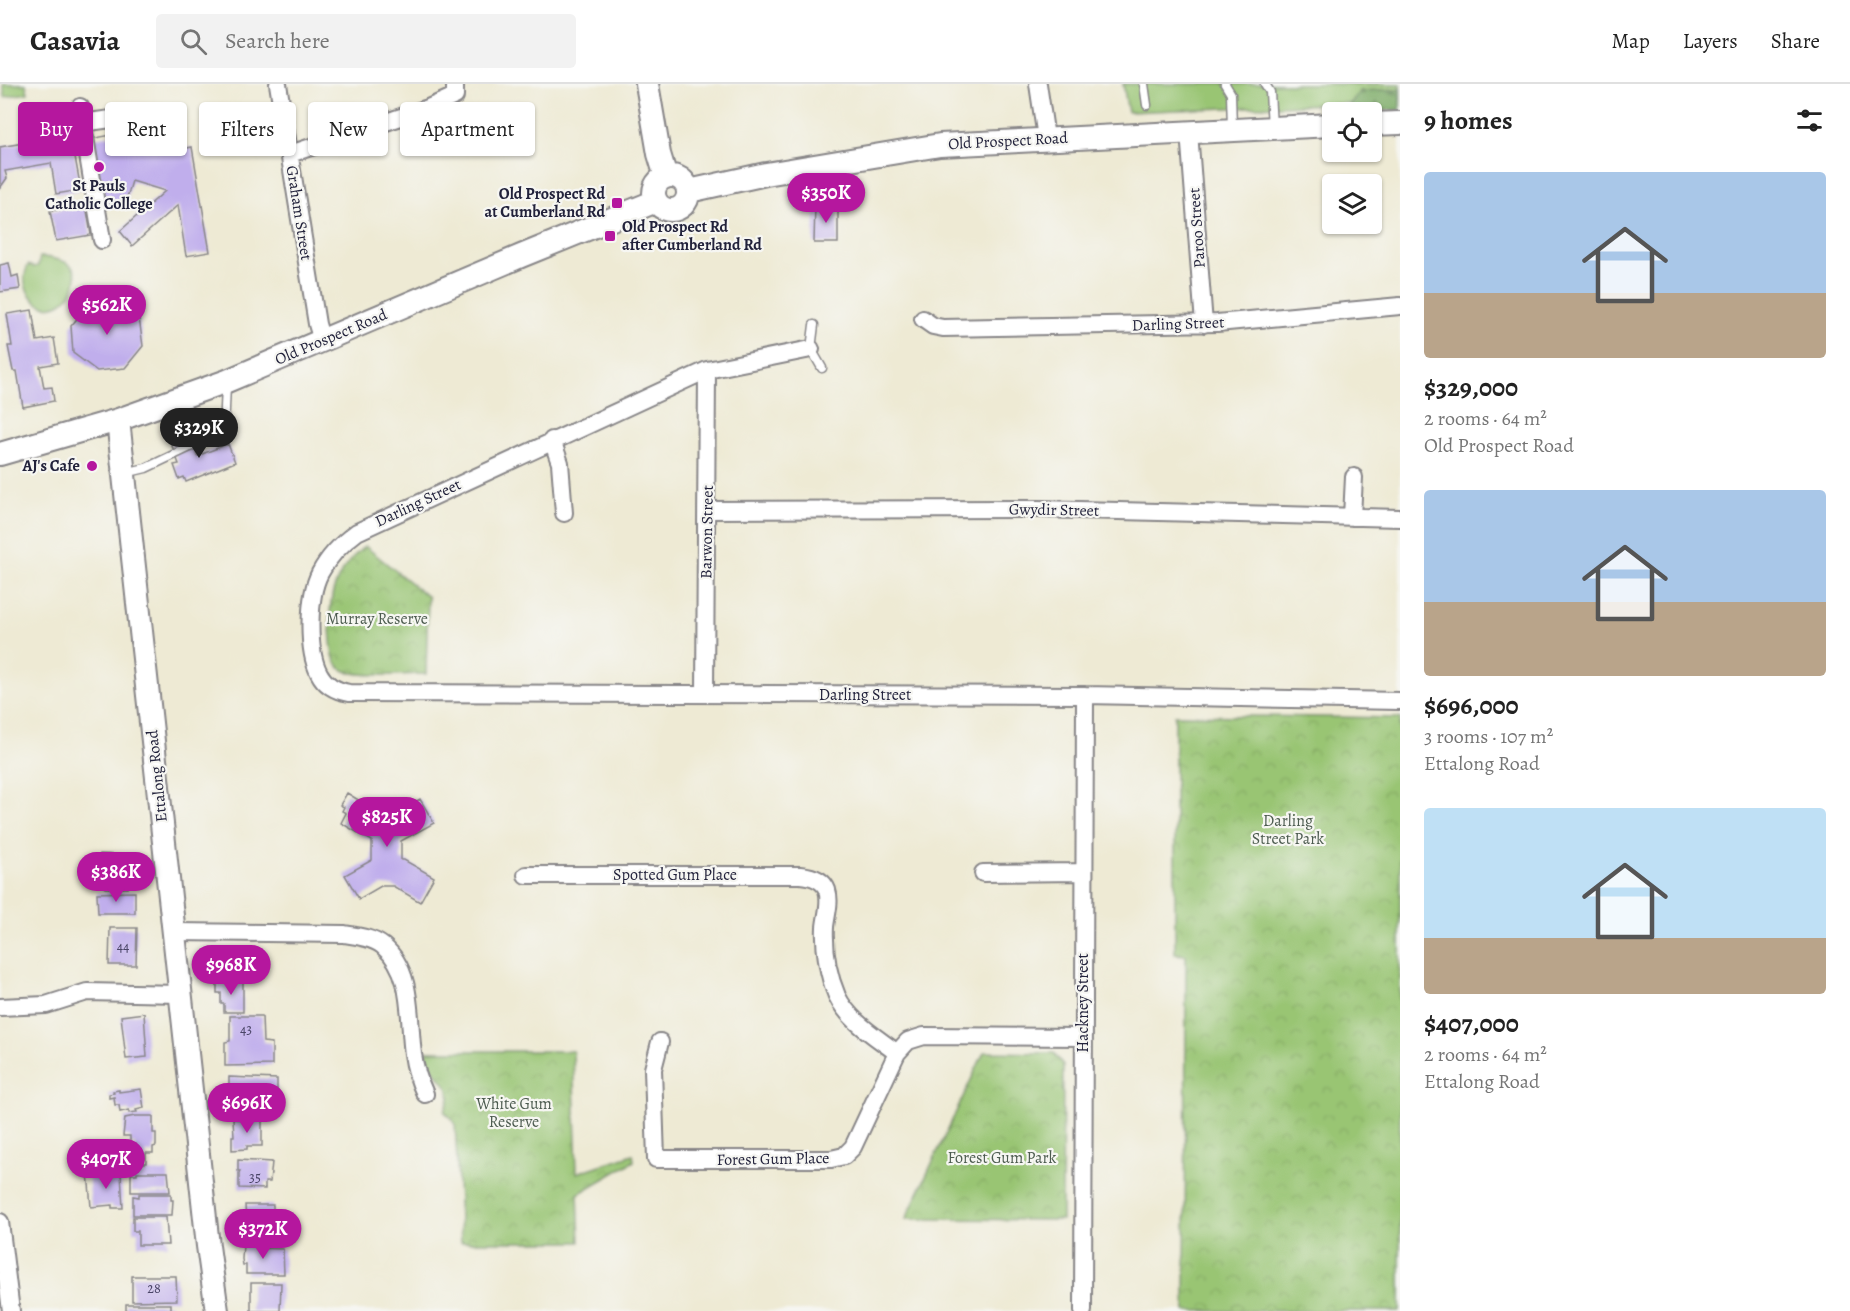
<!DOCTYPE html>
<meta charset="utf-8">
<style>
body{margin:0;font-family:Alegreya,serif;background:#f2f2f2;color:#222;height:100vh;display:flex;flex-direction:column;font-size:22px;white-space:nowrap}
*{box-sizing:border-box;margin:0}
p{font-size:20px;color:#767676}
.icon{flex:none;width:33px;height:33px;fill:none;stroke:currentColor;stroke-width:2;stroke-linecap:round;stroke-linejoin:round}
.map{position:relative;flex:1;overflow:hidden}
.details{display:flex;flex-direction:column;background:#fff;width:450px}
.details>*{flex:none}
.hud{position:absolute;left:18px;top:18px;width:570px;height:54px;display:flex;gap:12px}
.tools{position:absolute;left:1322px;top:18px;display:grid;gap:12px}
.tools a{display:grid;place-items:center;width:60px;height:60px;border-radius:6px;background:#fff;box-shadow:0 2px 4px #0004;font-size:30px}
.price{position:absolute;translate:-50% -51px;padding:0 14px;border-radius:21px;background:#b5179e;color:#fff;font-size:20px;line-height:39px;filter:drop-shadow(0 2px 3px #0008)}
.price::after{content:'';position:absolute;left:50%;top:36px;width:18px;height:14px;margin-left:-9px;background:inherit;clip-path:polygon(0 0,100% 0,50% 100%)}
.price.selected{background:#222;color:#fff}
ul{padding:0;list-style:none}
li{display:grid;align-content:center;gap:12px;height:318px;padding:0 24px}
li span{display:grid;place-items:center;height:186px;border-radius:6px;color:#555}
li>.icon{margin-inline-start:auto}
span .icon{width:108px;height:108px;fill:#fffc;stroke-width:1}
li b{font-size:26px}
h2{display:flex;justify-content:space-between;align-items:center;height:72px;padding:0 24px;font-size:26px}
.pill{padding:0 21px;border-radius:6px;background:#fff;box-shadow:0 2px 4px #0004;font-size:21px;line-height:54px}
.pill.selected{background:#b5179e;color:#fff}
header{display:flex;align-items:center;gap:36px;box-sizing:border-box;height:84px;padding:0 30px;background:#fff;border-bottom:2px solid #e0e0e0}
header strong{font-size:28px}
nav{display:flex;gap:33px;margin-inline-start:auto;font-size:21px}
.search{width:420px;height:54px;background:#f2f2f2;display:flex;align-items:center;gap:15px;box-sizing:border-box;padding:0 21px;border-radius:6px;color:#767676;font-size:22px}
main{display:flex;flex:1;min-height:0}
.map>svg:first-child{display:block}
.green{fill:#99c573;stroke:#5e7457;stroke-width:1.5}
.forest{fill:url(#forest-firs);stroke:#4e6650;stroke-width:1.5}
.park{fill:url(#park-crowns);stroke:#5e7457;stroke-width:1.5}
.building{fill:#c0aeec}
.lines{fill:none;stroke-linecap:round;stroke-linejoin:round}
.lane-casing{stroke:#888688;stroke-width:11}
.street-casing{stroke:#888688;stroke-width:20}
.secondary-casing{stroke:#888688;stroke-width:26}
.lane{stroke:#fff;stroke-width:8}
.street{stroke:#fff;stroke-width:16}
.secondary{stroke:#fff;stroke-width:22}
.poi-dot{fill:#b5179e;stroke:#f6f6f2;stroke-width:2}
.labels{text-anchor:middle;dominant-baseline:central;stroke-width:4.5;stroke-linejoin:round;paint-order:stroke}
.number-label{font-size:14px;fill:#4a4567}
.street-label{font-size:16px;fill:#22223b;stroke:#f6f6f2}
.poi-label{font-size:16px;font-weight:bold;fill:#22223b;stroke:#f6f6f2;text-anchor:end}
.park-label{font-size:16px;fill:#4c5b4f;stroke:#f6f6f2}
</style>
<header>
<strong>Casavia</strong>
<div class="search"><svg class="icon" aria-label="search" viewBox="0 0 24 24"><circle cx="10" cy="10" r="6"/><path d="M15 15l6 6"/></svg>Search here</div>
<nav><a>Map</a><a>Layers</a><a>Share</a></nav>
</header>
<main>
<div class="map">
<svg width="1400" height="1227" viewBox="0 0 1400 1227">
<defs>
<pattern id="forest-firs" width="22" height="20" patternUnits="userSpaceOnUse" patternTransform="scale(1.5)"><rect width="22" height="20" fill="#7aaa65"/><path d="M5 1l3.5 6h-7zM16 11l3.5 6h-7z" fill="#648a54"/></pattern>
<pattern id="park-crowns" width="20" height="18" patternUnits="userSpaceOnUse" patternTransform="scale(1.5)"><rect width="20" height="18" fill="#99c573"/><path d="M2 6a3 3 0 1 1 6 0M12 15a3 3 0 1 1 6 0" fill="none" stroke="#84a964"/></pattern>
</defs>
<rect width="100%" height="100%" fill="#f6f6f2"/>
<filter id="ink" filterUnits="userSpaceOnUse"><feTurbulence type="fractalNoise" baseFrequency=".0167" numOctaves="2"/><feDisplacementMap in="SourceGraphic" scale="12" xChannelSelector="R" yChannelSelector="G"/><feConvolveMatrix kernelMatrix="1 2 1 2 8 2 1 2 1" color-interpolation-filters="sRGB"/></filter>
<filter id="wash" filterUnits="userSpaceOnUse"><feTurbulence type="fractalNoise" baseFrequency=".008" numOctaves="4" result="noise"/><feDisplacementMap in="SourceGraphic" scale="24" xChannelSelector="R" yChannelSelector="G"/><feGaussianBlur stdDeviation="1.35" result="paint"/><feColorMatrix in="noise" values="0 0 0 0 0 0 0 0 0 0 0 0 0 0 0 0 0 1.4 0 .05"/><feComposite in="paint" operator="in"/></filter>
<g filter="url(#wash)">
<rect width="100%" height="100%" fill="#eeead4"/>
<path class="green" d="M3,0H26L28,9L5,13Z
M1123,0H1400V17L1128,28Z
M40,173C47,173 53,174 59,176C101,185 55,248 30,211C23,201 23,192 28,181L34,183L38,182Z"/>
<path class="forest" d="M1400,5V26L1344,28L1360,7Z"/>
<path class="park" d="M365,462L428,513L426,590C407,590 358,594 343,586C333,580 332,567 331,557C327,516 332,489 365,462Z
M1175,631L1400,634V1227H1185L1186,871L1175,870Z
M426,967H573L577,1089L633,1070L634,1077L578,1110L580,1158H461L455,1039L444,1027C462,999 428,994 426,967Z
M984,968L1054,969L1063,981L1062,1136L906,1135Z"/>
<g id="blocks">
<path class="building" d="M122,49L174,67L192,63L210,168L186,172L178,121L132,162L120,147L165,107L132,97L126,117L101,121L90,55Z
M71,51L81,106L56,110L51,79L5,87L7,94L0,104V63Z
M815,120L838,121V159H814Z
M86,121L91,151L56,157L50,127Z
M9,179L12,193L18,191L20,205L0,208V181Z
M118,216L139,234L143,262L125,284L97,287L73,269L71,242L90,219Z
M32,226L37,257L54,254L58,279L40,282L44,304L52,303L54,317L23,323L17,287H13L8,262H12L7,230Z
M188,350L197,372L228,360L235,378L186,398L184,393L179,395L174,381L179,380L170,357Z
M347,709L381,730H392L420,715L434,739L401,757V776H404L434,793L420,818L393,802H381L359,815L345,791L372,776V757L341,739L346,729L342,727L344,723L340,721Z
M100,770L127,771L128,804H105V794H102L103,782H100Z
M135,808V829H98L97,809Z
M110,844H137L136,881H109Z
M220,867H240V869H247V874H253V893L211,892V877H220Z
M217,898H243V928H224V920H221V909H217Z
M144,929L147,973L126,975L121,932Z
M230,932H262L263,958L272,959V981L225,982V958L230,957Z
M229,993L277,995V1017H273V1027H262V1017H256V1026H234V1014H229Z
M141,1005L144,1024L136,1026L137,1028L129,1029V1026L120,1028L119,1021H115L114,1013L109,1014V1010L114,1009L113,1007L119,1006V1008Z
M135,1032H153V1049H156V1062L153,1063V1069H146V1079H110V1064H135V1060H130V1052H123L125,1034Z
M233,1035H262V1062H247V1065L232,1066V1052H234Z
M238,1076L272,1078L270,1098H265V1105L239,1104V1089L240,1087H238Z
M88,1088H97L98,1090H100V1093H111V1088L121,1090L123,1124H112V1121L91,1123Z
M137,1088H168L170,1108H131V1090H137Z
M139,1110H171V1116H173L172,1131H133V1112L139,1113Z
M245,1121H273V1135H275V1156H247Z
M133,1133H166L168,1161H138V1147H133Z
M243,1161H256V1164L283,1165L284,1190H246V1181H243L242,1175Z
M132,1192H176L177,1216L132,1217Z
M251,1199H281L280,1227H251Z
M126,1220H171V1227H126Z"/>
</g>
</g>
<g filter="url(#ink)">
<use href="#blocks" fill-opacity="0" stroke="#888688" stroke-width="1.5"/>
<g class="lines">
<g class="lane-casing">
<path id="lane" d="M1144,0L1147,21
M1225,0L1231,10L1232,44
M1265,0L1270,8L1272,43
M814,241L811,265L822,284
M125,389L146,384L224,347L226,301"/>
</g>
<g class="street-casing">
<path id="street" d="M278,0L317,240L322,257
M1038,0L1046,54
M80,23L102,156
M82,39L140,31
M1189,48L1204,240
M290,70L428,24L455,12V0
M923,235L933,242L943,244L1217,239L1400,222
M811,265L707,286L357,448C342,459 329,472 320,489C308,512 307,566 319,589C325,601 337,607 349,609L1085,611L1400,617
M552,356L560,379L564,429
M707,426L1038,425L1400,434
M1352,433L1354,393
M705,610L707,286
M983,789L1083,788
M526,791H800C811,792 823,795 827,806C831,818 826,832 825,843C824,865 828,891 837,912C849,937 875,952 897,969
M174,848L344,850C357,852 373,854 383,862C414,888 408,934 413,970C415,985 419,997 425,1010
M0,923L46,921L87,908L180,910
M660,958L653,985L656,1075H831L844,1072L853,1063L897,969L908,957L924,952L1083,953
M0,1138L11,1227
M1083,1227L1085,611"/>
</g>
<g class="secondary-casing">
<path id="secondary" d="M647,0L659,70L666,93
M1371,40L1400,39
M654 109a17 17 0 1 1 34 0a17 17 0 1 1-34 0Z
M689,107L766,90L940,61L1332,41
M118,336L208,1162L217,1227
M0,370L118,336L227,297L521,172L656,117"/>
</g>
<use href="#lane" class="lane"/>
<use href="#street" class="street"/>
<use href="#secondary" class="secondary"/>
</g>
</g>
<g class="poi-dot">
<circle cx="99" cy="83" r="6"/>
<rect x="611" y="113" width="12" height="12" rx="3"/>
<rect x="604" y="146" width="12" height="12" rx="3"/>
<circle cx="92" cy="382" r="6"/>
</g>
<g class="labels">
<g class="number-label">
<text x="123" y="862">44</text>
<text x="246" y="945">43</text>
<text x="255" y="1093">35</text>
<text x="154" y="1204">28</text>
</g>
<g class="street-label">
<text transform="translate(1008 57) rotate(-3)">Old Prospect Road</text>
<text transform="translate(299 129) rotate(81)">Graham Street</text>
<text transform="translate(1197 144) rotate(-94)">Paroo Street</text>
<text transform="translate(1178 240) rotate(-2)">Darling Street</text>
<text transform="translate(331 253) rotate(-23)">Old Prospect Road</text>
<text transform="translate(418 419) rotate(-25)">Darling Street</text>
<text transform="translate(1054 426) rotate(1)">Gwydir Street</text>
<text transform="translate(707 448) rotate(-89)">Barwon Street</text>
<text x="865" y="611">Darling Street</text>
<text transform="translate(157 692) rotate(-96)">Ettalong Road</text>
<text x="675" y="791">Spotted Gum Place</text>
<text transform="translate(1083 919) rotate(-90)">Hackney Street</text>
<text transform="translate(773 1075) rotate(-1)">Forest Gum Place</text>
</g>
<g class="poi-label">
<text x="99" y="102" text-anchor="middle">St Pauls<tspan x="99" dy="18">Catholic College</tspan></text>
<text x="605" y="110">Old Prospect Rd<tspan x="605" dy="18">at Cumberland Rd</tspan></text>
<text x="622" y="143" text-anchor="start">Old Prospect Rd<tspan x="622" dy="18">after Cumberland Rd</tspan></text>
<text x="80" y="382">AJ's Cafe</text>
</g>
<g class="park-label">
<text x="377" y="535">Murray Reserve</text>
<text x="1288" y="737">Darling<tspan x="1288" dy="18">Street Park</tspan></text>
<text x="514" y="1020">White Gum<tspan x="514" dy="18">Reserve</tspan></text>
<text x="1002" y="1074">Forest Gum Park</text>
</g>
</g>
</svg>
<div class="tools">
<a><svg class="icon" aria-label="locate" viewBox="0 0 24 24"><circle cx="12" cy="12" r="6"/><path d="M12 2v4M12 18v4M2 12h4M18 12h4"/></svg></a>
<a><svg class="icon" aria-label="layers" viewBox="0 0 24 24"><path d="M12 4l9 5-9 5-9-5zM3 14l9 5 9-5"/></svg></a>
</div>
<b class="price" style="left:826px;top:140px">$350K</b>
<b class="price" style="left:107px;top:252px">$562K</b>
<b class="price selected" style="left:199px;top:375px">$329K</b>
<b class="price" style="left:387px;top:764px">$825K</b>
<b class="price" style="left:116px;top:819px">$386K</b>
<b class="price" style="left:231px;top:912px">$968K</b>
<b class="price" style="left:247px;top:1050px">$696K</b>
<b class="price" style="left:106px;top:1106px">$407K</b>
<b class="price" style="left:263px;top:1176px">$372K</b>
<div class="hud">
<a class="pill selected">Buy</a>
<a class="pill">Rent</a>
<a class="pill">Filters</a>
<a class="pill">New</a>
<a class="pill">Apartment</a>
</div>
</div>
<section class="details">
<h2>9 homes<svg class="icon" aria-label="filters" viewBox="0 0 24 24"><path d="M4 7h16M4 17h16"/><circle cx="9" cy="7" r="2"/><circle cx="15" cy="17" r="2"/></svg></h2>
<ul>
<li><span style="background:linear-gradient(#a9c7e8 65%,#b9a48a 0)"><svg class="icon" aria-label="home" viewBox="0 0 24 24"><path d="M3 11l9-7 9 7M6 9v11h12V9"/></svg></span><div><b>$329,000</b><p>2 rooms · 64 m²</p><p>Old Prospect Road</p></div></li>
<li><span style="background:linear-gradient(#a9c7e8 60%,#b9a48a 0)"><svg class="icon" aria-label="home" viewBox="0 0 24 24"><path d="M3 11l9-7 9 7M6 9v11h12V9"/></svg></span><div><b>$696,000</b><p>3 rooms · 107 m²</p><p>Ettalong Road</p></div></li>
<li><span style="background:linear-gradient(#bfe0f5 70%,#b9a48a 0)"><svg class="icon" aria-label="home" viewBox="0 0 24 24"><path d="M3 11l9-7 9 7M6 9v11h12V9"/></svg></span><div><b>$407,000</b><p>2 rooms · 64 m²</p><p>Ettalong Road</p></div></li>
</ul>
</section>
</main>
